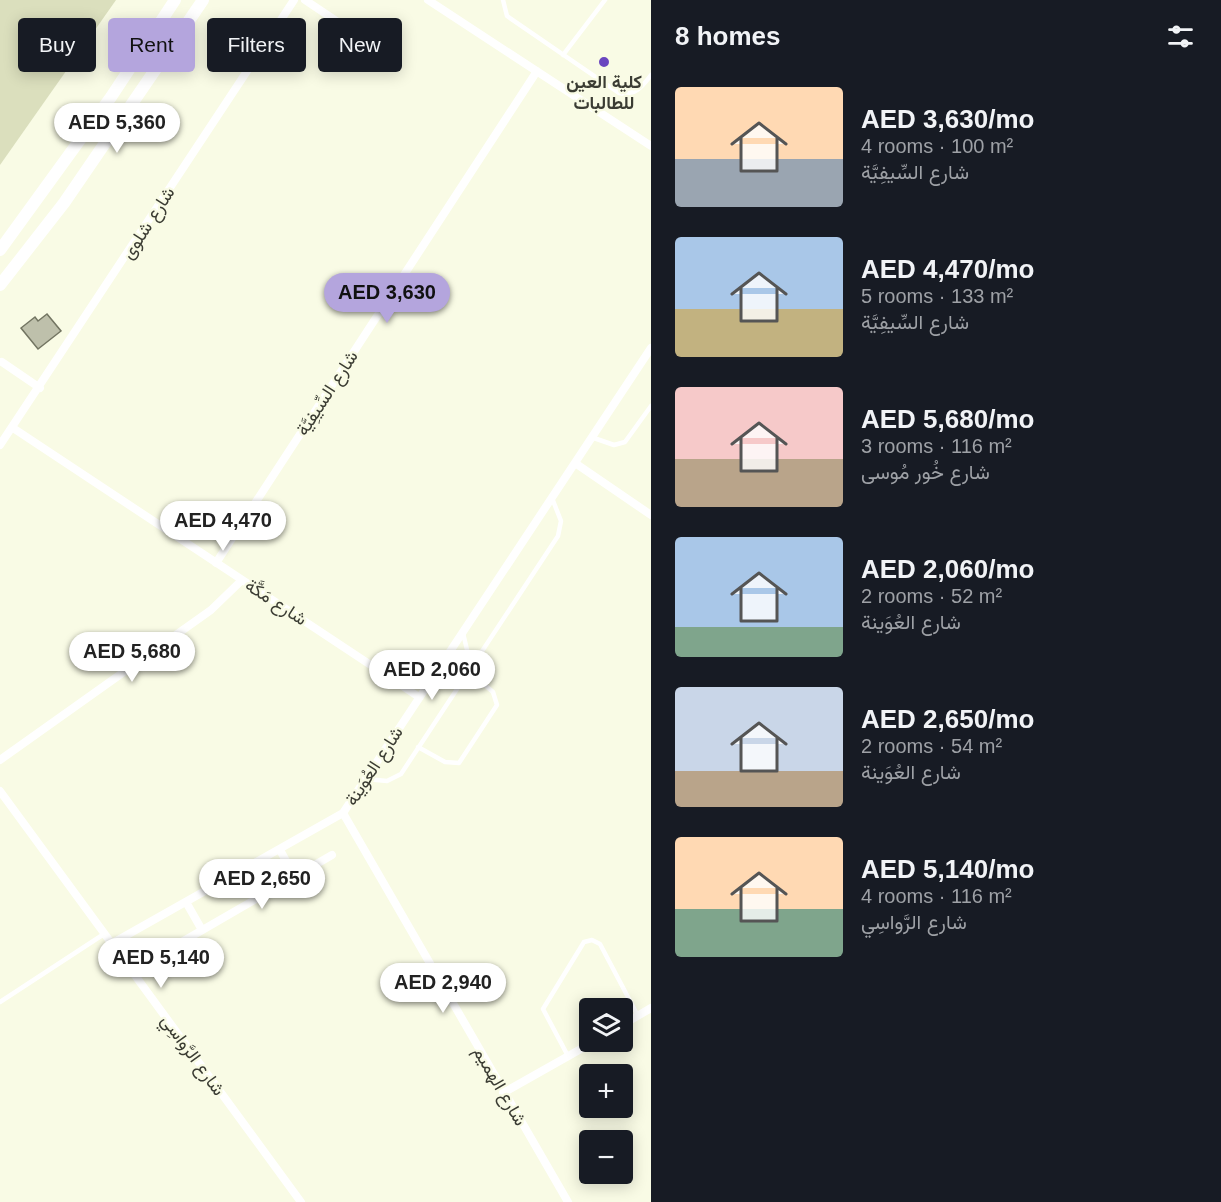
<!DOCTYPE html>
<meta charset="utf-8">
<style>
body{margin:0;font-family:Helvetica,Vazirmatn,sans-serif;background:#242831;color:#f1f3f6;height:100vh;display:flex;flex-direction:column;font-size:22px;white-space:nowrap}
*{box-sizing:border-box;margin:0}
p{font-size:20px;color:#9ea1a6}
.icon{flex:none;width:33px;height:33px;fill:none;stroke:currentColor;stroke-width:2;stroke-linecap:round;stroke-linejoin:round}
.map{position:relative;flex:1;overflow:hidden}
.drawer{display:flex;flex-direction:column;background:#171b24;width:570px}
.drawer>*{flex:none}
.hud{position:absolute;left:18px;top:18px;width:543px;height:54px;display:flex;gap:12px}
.controls{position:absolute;left:579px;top:998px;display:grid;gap:12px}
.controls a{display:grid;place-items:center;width:54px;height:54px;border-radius:6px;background:#171b24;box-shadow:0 3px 15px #0003;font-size:30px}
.price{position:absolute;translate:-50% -51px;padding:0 14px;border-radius:21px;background:#fff;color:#222;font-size:20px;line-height:39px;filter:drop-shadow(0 2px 3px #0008)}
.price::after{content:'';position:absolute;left:50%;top:36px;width:18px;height:14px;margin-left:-9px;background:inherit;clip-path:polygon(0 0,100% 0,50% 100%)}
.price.on{background:#b4a5dd;color:#111}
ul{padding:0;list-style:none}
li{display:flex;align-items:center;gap:18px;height:150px;padding:0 24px}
li span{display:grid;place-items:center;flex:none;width:168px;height:120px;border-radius:6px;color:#555}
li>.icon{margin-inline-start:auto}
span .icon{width:72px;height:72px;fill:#fffc;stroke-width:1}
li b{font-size:26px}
h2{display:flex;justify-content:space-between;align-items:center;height:72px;padding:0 24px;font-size:26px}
.pill{padding:0 21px;border-radius:6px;background:#171b24;box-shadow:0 3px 15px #0003;font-size:21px;line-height:54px}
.pill.on{background:#b4a5dd;color:#111}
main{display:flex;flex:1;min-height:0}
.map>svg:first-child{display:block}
.green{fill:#dbdfbd}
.building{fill:#bec0ab;stroke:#737562;stroke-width:1.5}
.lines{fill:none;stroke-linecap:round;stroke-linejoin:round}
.lane{stroke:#fff;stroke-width:4.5}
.street{stroke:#fff;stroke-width:8}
.secondary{stroke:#fff;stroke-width:12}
.poi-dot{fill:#6a46bf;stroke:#f9fbe5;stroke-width:2}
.labels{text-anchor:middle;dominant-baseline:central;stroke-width:4.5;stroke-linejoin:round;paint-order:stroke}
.poi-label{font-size:18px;font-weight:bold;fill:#3b3c33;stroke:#f9fbe5}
.street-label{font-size:18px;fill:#3b3c33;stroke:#f9fbe5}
</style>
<main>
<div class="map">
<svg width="651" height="1202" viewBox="0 0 651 1202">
<rect width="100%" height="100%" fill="#f9fbe5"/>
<path class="green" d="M0,0H116L0,165Z"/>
<path class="building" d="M47,314L61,331L38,349L21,328L35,317L38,321Z"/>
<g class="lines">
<path class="lane" d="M503,0L507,16L619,93C635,96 642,87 651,75
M563,55L605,0
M591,437L614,445L625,442L651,406
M418,747L445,762L459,763L497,705L493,692L473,675L463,633
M366,779L387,781L401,774L558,536L561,521L552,498
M0,1002L104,934
M568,1056L543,1009L584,942L592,940L600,944L638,1016"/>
<path class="street" d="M305,0L396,61
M428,0L651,146
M2,362L40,388
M13,428L419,697
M0,445L294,0
M575,463L651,515
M216,563L537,71
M0,760L211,610L242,580
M0,791L301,1202
M343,813L568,1202
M280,850L295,877
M186,902L202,930
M180,943L332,855
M111,944L343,813L651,348
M622,1025L651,1008
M503,1093L595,1041"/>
<path class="secondary" d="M0,250L111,97L175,0
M0,285L64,203L203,0"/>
</g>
<circle class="poi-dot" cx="604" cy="62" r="6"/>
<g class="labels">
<g class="poi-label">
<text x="604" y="82">كلية العين<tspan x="604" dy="21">للطالبات</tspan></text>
</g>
<g class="street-label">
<text transform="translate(148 223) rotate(-57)">شارع شلوى</text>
<text transform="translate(327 393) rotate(-57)">شارع السِّيفِيَّة</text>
<text transform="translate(276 602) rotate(33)">شارع مَكَّة</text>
<text transform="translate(374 766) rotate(-57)">شارع العُوَينة</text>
<text transform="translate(193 1055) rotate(54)">شارع الرَّواسِي</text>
<text transform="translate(500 1086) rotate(60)">شارع الهميم</text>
</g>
</g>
</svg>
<div class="controls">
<a><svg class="icon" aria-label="layers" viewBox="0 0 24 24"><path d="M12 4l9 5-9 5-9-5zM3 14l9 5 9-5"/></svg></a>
<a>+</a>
<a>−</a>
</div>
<b class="price" style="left:117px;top:154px">AED 5,360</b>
<b class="price on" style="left:387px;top:324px">AED 3,630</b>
<b class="price" style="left:223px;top:552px">AED 4,470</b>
<b class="price" style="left:132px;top:683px">AED 5,680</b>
<b class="price" style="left:432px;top:701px">AED 2,060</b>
<b class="price" style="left:262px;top:910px">AED 2,650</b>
<b class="price" style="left:161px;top:989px">AED 5,140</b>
<b class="price" style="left:443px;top:1014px">AED 2,940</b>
<div class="hud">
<a class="pill">Buy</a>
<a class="pill on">Rent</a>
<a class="pill">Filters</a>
<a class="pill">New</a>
</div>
</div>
<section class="drawer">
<h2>8 homes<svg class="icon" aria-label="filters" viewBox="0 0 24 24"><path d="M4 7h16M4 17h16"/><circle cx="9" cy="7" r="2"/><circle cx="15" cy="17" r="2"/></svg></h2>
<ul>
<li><span style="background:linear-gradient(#ffd9b3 60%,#9aa5b1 0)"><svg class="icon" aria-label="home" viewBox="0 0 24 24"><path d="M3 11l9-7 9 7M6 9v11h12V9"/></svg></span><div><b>AED 3,630/mo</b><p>4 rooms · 100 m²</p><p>شارع السِّيفِيَّة</p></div></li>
<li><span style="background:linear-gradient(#a9c7e8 60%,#c2b280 0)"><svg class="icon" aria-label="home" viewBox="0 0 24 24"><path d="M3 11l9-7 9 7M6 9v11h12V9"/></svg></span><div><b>AED 4,470/mo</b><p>5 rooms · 133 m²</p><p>شارع السِّيفِيَّة</p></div></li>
<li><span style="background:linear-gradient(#f6c9c9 60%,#b9a48a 0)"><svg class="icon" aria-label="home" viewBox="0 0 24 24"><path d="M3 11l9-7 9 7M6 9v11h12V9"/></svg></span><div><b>AED 5,680/mo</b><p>3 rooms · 116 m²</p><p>شارع خُور مُوسى</p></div></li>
<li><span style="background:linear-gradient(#a9c7e8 75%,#7fa58c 0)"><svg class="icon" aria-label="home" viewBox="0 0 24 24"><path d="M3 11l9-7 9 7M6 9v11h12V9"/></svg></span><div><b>AED 2,060/mo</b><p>2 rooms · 52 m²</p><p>شارع العُوَينة</p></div></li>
<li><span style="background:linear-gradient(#c9d6e8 70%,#b9a48a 0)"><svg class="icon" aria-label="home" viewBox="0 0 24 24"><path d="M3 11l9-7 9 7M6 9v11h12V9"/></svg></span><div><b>AED 2,650/mo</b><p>2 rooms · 54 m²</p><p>شارع العُوَينة</p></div></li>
<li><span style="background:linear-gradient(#ffd9b3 60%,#7fa58c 0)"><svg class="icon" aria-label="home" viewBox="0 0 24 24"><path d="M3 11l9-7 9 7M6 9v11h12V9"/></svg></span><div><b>AED 5,140/mo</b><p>4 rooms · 116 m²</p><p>شارع الرَّواسِي</p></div></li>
</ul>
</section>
</main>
